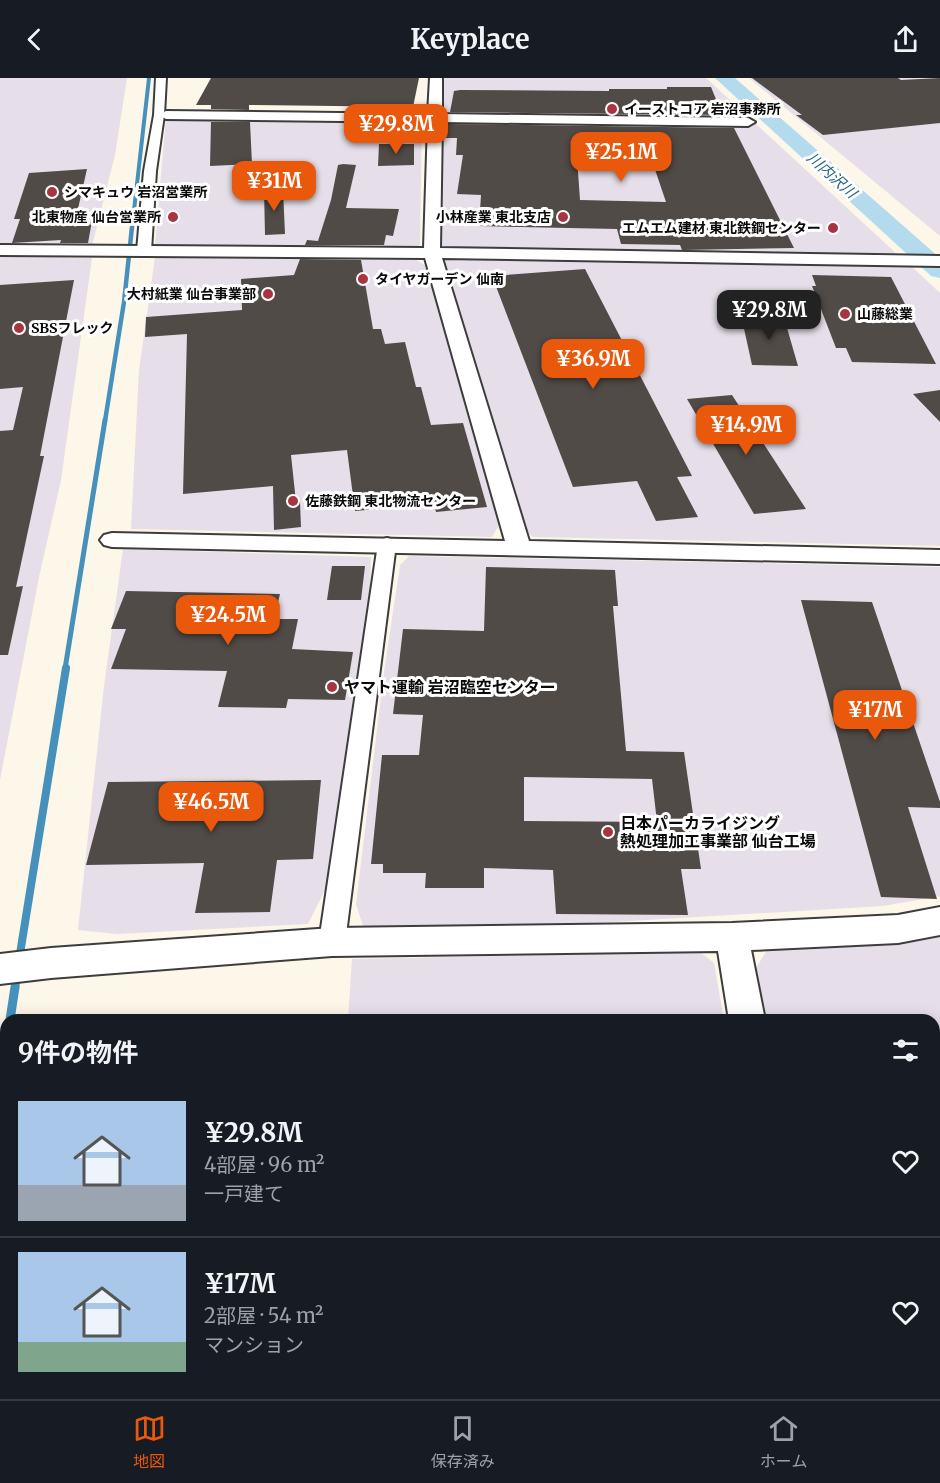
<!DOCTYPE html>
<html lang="ja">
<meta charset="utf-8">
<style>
body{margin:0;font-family:Merriweather,"Noto Sans JP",serif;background:#242831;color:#f1f3f6;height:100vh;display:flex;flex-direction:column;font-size:22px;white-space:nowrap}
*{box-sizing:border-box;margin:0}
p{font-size:20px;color:#9ea1a6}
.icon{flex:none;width:33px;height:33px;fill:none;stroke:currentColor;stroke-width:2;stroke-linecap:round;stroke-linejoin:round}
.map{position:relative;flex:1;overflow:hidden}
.drawer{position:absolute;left:0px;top:936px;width:940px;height:386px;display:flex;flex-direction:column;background:#171b24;border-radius:18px 18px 0 0;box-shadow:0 3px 15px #0003}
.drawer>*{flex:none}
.price{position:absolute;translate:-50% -51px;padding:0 14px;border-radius:12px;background:#ea580c;color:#fff;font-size:20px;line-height:39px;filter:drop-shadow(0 2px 3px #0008)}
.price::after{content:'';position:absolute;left:50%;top:36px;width:18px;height:14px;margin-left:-9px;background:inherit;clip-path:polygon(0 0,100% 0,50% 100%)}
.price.active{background:#222;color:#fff}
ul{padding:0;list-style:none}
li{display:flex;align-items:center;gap:18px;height:150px;padding:0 18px}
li+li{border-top:2px solid #363941}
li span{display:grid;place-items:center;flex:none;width:168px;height:120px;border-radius:0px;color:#555}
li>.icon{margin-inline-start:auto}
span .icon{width:72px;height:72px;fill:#fffc;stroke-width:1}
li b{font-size:26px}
h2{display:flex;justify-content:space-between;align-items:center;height:72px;padding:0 18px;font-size:26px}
header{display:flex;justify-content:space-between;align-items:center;height:78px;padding:0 18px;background:#171b24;font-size:27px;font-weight:700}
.dock{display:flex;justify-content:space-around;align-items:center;height:84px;border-top:2px solid #363941;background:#171b24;font-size:16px;color:#9ea1a6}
.dock a{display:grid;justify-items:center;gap:3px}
.dock .active{color:#ea580c}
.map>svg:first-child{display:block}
.industrial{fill:#e6dee8}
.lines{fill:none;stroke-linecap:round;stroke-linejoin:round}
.stream-far4{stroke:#4591bb;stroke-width:4}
.stream-far3{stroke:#4591bb;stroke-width:4.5}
.stream-far2{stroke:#4591bb;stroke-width:5}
.stream-far1{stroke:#4591bb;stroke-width:8}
.stream{stroke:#4591bb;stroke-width:9}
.river{fill:#b4dbed;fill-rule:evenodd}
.building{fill:#514b47;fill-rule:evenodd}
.minor-casing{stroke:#3d3d3d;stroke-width:4}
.tertiary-casing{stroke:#3d3d3d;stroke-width:4}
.minor{fill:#fff;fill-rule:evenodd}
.tertiary{fill:#fff;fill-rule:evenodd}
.poi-dot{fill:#a73440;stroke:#fff;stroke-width:2}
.labels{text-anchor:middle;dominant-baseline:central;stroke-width:6;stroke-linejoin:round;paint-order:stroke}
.far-poi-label{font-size:14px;font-weight:bold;fill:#0a0a0a;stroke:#fff;text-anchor:start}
.far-water-label{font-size:15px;font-style:italic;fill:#24638a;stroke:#fff}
.poi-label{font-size:16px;font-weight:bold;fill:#0a0a0a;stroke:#fff;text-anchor:start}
</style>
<header><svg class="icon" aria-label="back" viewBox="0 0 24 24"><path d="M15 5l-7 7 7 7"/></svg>Keyplace<svg class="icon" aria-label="share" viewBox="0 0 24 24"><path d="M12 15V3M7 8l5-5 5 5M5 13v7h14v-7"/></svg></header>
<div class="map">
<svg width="940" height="1321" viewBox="0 0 940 1321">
<rect width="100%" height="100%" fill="#fcf7e9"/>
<path class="industrial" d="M0,0H127L115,77L92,168L0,167Z
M443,0H706L897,176L451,171L442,168L441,148Z
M749,0H940V158Z
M166,39L422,41L420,167L410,171L155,167Z
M0,178L92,180L61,402L39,499L0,702Z
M155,179L415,181L425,187L502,442L492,459L131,451L139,292Z
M447,181L911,188L940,215V468L533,459L524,451L440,185Z
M123,471L371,479L370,518L328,806L308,846L117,856L78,852L104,608Z
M409,478L940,489V818L883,828L544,848H363L356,826L384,594L400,487Z
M940,856V1321H844L843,1316H934V942H767L756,890L769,869Z
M700,874L714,885L724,942H348L352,881Z
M325,1316H788L789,1321H325Z"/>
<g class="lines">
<path class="stream-far4" d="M132,150L149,0"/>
<path class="stream-far3" d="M105,343L124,224L132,149"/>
<path class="stream-far2" d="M65,591L105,342"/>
<path class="stream-far1" d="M19,882L66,590
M15,911L17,896"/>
<path class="stream" d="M10,942L15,909
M0,1004L6,965"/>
<path class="river" d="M715,0H735L940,180V200L931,198Z"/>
</g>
<path class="building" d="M211,0H419L413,29L249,27V32L211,31V27H196Z
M752,0H898L901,2L940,0V45L823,57L796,37H802Z
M667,9H711L722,36L728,37L450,34L454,13L460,12L609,13V11H667Z
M211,44H250L252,86L210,88Z
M448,46L734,50L794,170L682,172L680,167L621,166L617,151L479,148L481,117L457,116L463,77H456L457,60H446ZM576,65H646L666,124L580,122Z
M379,66H414V87L378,88Z
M343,86L356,87L346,130L399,131L393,158L386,157L384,167H305L307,162L318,163L331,122L338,87Z
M87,91L75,144L92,143L88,165H60L61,162L12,165L20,141H14L29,95Z
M264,111L283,112L285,156L265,157Z
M300,181L361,182L373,251H381L385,266L405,264L416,309H421L431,347L463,345L487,429L436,434L434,426L355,433L347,372L291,377L296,424H300L301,449L274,452L273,408L183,416L187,256L145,259L146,239L242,232L241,201L294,197Z
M585,191L692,398L677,399L698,439L656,443L637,403L573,409L492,198Z
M812,197L891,199L936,286L852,284L846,270H836L812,208H816Z
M74,202L40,378H44L16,509L23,508L8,577H0V353L13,352L23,309L0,311V207Z
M741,237L777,239L778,243H785L798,288L752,287Z
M940,312V344L913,316Z
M732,317L806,431L754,436L687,321Z
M332,488H365L361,522H327Z
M486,489L615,492L618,528H613L626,673L684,674L701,791H681L688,837L556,836L553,792L484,790V810H425L426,795H383V786H371L382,677H419L423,637L393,636L403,551L484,553ZM524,699L652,701L657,744L524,743Z
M126,513L280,516L274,541H298L292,571L353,574L345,622L288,621L286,630L218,629L227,593L111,591L126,551H111Z
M801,522L872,524L940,724V730L908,729L937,821L881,819Z
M321,702L313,781L277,782L270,834L195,835L204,785L86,787L108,704Z"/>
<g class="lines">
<g class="minor-casing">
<path id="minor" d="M156,0H166L164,37L156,93L151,173L144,177L137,173L144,93L154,37Z
M387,460L394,462L396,466L345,864L341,872L332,875L323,872L319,864L378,466L380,462Z"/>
</g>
<g class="tertiary-casing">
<path id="tertiary" d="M430,0H442V36L748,40L755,44L748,48L442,44L440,170L940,178V188L442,180L529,463L940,472V486L112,469L104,467L100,462L104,457L112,455L505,463L425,180L0,177V167L424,170L428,44L166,41L159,37L166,33L428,36Z
M940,829V857L898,865L751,872L765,942H729L718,873L332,878L51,900L0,906V876L51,870L332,850L732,845L898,837Z
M795,1316H839L840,1321H796Z"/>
</g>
<use href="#minor" class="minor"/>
<use href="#tertiary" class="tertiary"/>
</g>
<g class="poi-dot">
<circle cx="612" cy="31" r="6"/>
<circle cx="52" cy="114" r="6"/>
<circle cx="173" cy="139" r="6"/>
<circle cx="563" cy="139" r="6"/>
<circle cx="833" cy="150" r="6"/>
<circle cx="363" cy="201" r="6"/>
<circle cx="268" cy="216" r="6"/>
<circle cx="845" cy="236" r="6"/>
<circle cx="19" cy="250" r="6"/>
<circle cx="293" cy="423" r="6"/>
<circle cx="332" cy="609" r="6"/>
<circle cx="608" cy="754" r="6"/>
</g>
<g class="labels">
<g class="far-poi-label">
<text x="624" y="31">イーストコア 岩沼事務所</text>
<text x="64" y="114">シマキュウ 岩沼営業所</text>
<text x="161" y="139" text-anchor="end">北東物産 仙台営業所</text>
<text x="551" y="139" text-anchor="end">小林産業 東北支店</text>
<text x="821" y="150" text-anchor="end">エムエム建材 東北鉄鋼センター</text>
<text x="375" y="201">タイヤガーデン 仙南</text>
<text x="256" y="216" text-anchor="end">大村紙業 仙台事業部</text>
<text x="857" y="236">山藤総業</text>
<text x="31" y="250">SBSフレック</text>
<text x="305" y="423">佐藤鉄鋼 東北物流センター</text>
</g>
<g class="far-water-label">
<text transform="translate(832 97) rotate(42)">川内沢川</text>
</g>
<g class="poi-label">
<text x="344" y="609">ヤマト運輸 岩沼臨空センター</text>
<text x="620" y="745">日本パーカライジング<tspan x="620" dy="18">熱処理加工事業部 仙台工場</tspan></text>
</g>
</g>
</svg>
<b class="price" style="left:396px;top:77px">¥29.8M</b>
<b class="price" style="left:621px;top:105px">¥25.1M</b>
<b class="price" style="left:274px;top:134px">¥31M</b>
<b class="price active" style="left:769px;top:263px">¥29.8M</b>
<b class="price" style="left:593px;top:312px">¥36.9M</b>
<b class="price" style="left:746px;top:378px">¥14.9M</b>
<b class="price" style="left:228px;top:568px">¥24.5M</b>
<b class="price" style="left:875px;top:663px">¥17M</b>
<b class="price" style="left:211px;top:755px">¥46.5M</b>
<section class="drawer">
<h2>9件の物件<svg class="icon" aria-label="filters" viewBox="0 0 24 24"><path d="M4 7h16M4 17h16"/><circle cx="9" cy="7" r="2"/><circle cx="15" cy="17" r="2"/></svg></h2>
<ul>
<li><span style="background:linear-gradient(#a9c7e8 70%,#9aa5b1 0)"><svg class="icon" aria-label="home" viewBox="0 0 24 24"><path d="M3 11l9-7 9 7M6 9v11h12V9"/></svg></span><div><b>¥29.8M</b><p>4部屋 · 96 m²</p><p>一戸建て</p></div><svg class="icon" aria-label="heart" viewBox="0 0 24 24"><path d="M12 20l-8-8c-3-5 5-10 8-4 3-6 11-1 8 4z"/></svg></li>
<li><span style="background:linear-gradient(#a9c7e8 75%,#7fa58c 0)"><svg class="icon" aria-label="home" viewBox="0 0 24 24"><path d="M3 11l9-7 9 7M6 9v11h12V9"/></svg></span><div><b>¥17M</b><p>2部屋 · 54 m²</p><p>マンション</p></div><svg class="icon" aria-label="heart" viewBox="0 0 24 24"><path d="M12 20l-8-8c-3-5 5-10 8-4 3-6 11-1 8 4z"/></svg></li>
</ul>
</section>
</div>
<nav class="dock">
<a class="active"><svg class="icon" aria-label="map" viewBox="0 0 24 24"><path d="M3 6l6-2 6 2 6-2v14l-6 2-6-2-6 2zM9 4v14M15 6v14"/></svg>地図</a>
<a><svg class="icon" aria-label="saved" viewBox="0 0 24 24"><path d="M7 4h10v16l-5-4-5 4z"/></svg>保存済み</a>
<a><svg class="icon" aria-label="home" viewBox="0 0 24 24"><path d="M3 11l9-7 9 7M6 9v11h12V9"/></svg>ホーム</a>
</nav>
